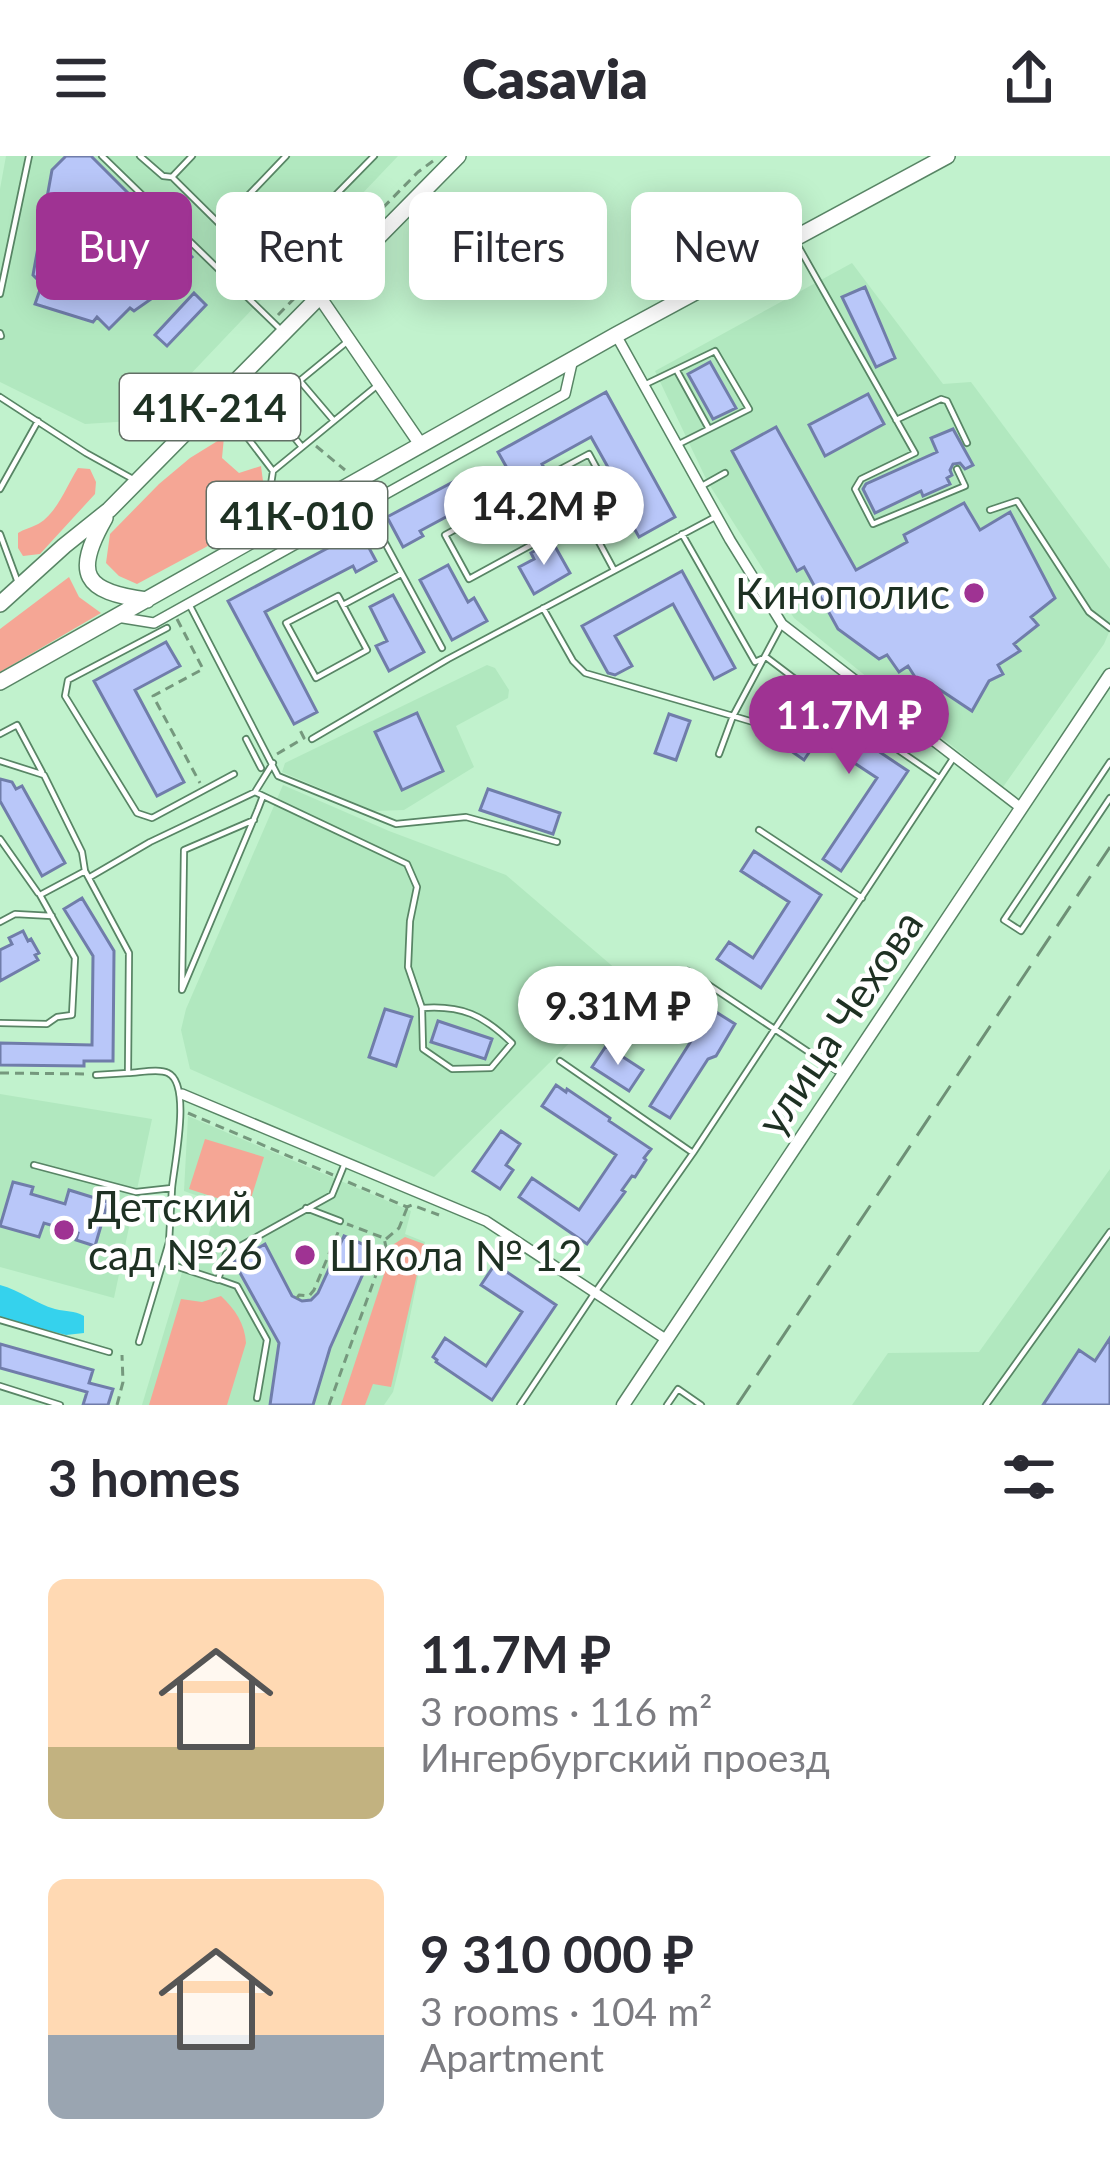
<!DOCTYPE html>
<meta charset="utf-8">
<style>
body{margin:0;font-family:Lato,sans-serif;background:#f2f2f3;color:#2b2b33;height:100vh;display:flex;flex-direction:column;font-size:45px;white-space:nowrap}
*{box-sizing:border-box;margin:0}
p{font-size:39px;color:#7c7c81}
.icon{flex:none;width:66px;height:66px;fill:none;stroke:currentColor;stroke-width:2;stroke-linecap:round;stroke-linejoin:round}
.map{position:relative;height:1249px;overflow:hidden}
.side{display:flex;flex-direction:column;background:#fff;flex:1}
.side>*{flex:none}
.banner{position:absolute;left:36px;top:36px;width:1038px;height:108px;display:flex;gap:24px}
.price{position:absolute;translate:-50% -102px;padding:0 27px;border-radius:42px;background:#fff;color:#222;font-size:39px;line-height:78px;filter:drop-shadow(0 3px 6px #0008)}
.price::after{content:'';position:absolute;left:50%;top:72px;width:36px;height:27px;margin-left:-18px;background:inherit;clip-path:polygon(0 0,100% 0,50% 100%)}
.price.current{background:#9f3393;color:#fff}
ul{padding:0;list-style:none}
li{display:flex;align-items:center;gap:36px;height:300px;padding:0 48px}
li span{display:grid;place-items:center;flex:none;width:336px;height:240px;border-radius:18px;color:#555}
li>.icon{margin-inline-start:auto}
span .icon{width:144px;height:144px;fill:#fffc;stroke-width:1}
li b{font-size:51px}
h2{display:flex;justify-content:space-between;align-items:center;height:144px;padding:0 48px;font-size:51px}
.pill{padding:0 42px;border-radius:18px;background:#fff;box-shadow:0 6px 30px #0003;font-size:42px;line-height:108px}
.pill.current{background:#9f3393;color:#fff}
header{display:flex;justify-content:space-between;align-items:center;height:156px;padding:0 48px;background:#fff;font-size:54px;font-weight:800}
.map>svg:first-child{display:block}
.built{fill:#b1e8bf}
.green{fill:#f5a695}
.water{fill:#35d2ed}
.building{fill:#b9c7f9;stroke:#707daa;stroke-width:3}
.lines{fill:none;stroke-linecap:round;stroke-linejoin:round}
.service-casing{stroke:#588565;stroke-width:8}
.minor-casing{stroke:#588565;stroke-width:12}
.tertiary-casing{stroke:#588565;stroke-width:15}
.primary-casing{stroke:#588565;stroke-width:18}
.path{stroke:#75987d;stroke-width:3;stroke-dasharray:9 6;stroke-linecap:butt}
.service{stroke:#fff;stroke-width:4.5}
.minor{stroke:#fff;stroke-width:9}
.tertiary{stroke:#fff;stroke-width:12}
.primary{stroke:#fff;stroke-width:15}
.rail{stroke:#6e9076;stroke-width:3;stroke-dasharray:24 12;stroke-linecap:butt}
.poi-dot{fill:#9f3393;stroke:#fff;stroke-width:4.5}
.labels{text-anchor:middle;dominant-baseline:central;stroke-width:9;stroke-linejoin:round;paint-order:stroke}
.shield{fill:#fff;stroke:#626f65;stroke-width:3}
.shield-label{font-size:39px;font-weight:bold;fill:#1e3123}
.poi-label{font-size:42px;fill:#1e3123;stroke:#fff;text-anchor:start}
.street-label{font-size:42px;fill:#1e3123;stroke:#fff}
</style>
<header><svg class="icon" aria-label="menu" viewBox="0 0 24 24"><path d="M4 6h16M4 12h16M4 18h16"/></svg>Casavia<svg class="icon" aria-label="share" viewBox="0 0 24 24"><path d="M12 15V3M7 8l5-5 5 5M5 13v7h14v-7"/></svg></header>
<div class="map">
<svg width="1110" height="1249" viewBox="0 0 1110 1249">
<rect width="100%" height="100%" fill="#c1f2cd"/>
<path class="built" d="M6,0H398L147,264L85,268L0,226V33Z
M852,107L943,228L971,226L1110,413V474L1104,488L1003,631L794,462L707,325L655,215Z
M487,509L495,512L509,534L508,542L456,570L474,611L404,654L374,655L282,616L285,607Z
M283,629L389,675L506,719L631,826L434,1021L190,913L181,874L186,853Z
M0,938L152,963L114,1142L0,1111Z
M188,960L411,1055L405,1078L425,1086L402,1200L393,1236L384,1249H142L193,1080L207,1084L218,1047L184,1035Z
M1110,1013V1249H852L888,1197L979,1196Z"/>
<path class="green" d="M224,281L222,302L239,317L261,310L264,333L248,363L206,391L137,428L119,420L106,407L110,378L159,328L190,302Z
M78,312L90,313L96,326L95,338L40,398L23,400L18,392V377C24,373 30,372 36,369C56,360 67,329 78,312Z
M69,421L79,441L101,457L0,516V473Z
M205,983L264,1001L248,1052L189,1033Z
M405,1081L424,1088L391,1231L373,1228L365,1249H341L394,1088Z
M221,1140C235,1153 245,1168 246,1187L227,1249H149L181,1143L202,1146Z"/>
<path class="water" d="M0,1129C20,1134 36,1148 55,1153C67,1156 73,1154 84,1160V1177L66,1179L0,1162Z"/>
<path class="building" d="M66,0H91L192,101L180,112L184,120L134,155L130,152L109,173L97,161L93,166L35,148L42,128L33,119L52,14Z
M865,131L895,202L876,211L842,141Z
M194,137L206,149L167,190L155,179Z
M710,206L736,252L713,263L688,218Z
M606,236L675,361L639,381L626,358L632,354L591,281L542,308L563,346L535,362L498,296Z
M868,238L884,268L825,300L809,269Z
M776,271L856,414L907,386L904,379L964,347L980,374L1010,356L1055,442L1031,461L1038,469L1014,488L1020,495L998,509L1003,518L989,525L972,555L933,529L924,535L908,510L899,516L887,499L879,503L838,473L804,411L797,415L732,295Z
M953,273L973,309L965,313L960,307L953,308L950,314L952,319L947,322L950,328L923,340L921,335L875,357L863,333L866,328L937,296L931,282Z
M470,317L483,341L420,375L423,380L403,391L387,361Z
M360,375L376,405L356,416L353,410L265,456L317,556L294,568L228,445Z
M552,385L570,417L534,438L519,411L534,403L531,397Z
M448,409L468,446L474,442L487,465L452,484L420,424Z
M682,415L735,512L714,523L673,448L615,480L632,510L615,519L608,517L582,470Z
M393,439L424,496L389,515L376,490L387,485L370,451Z
M166,486L180,510L135,534L184,626L157,640L94,525Z
M811,550L908,615L841,715L823,703L877,622L818,583L804,604L784,590Z
M417,557L443,615L402,634L375,576Z
M669,558L690,565L676,604L655,597Z
M0,623L12,626L16,633L22,630L65,707L42,720L0,645Z
M488,633L560,657L553,678L480,654Z
M754,695L821,739L761,832L717,803L729,786L753,802L789,746L741,715Z
M82,742L114,795L113,905H84V910L0,909V887L92,889L93,800L64,753Z
M23,775L28,785L31,783L39,797L35,799L38,804L0,825V794L12,788L9,782Z
M705,849L735,868L716,900L708,903L670,962L650,950L698,874L686,866L693,855L699,859Z
M385,853L412,861L396,910L369,901Z
M438,865L492,883L485,903L431,886Z
M606,890L643,914L629,935L592,911Z
M556,929L566,936L567,933L610,962L609,965L651,993L644,1002L646,1004L635,1021L632,1020L622,1034L625,1036L587,1088L519,1041L532,1022L579,1054L616,999L542,950Z
M501,975L520,988L506,1009L513,1014L500,1033L473,1015Z
M13,1026L33,1031L31,1038L65,1048L69,1034L108,1046L95,1090L76,1084L78,1077L44,1067L39,1081L0,1070Z
M344,1080L374,1093L330,1192L313,1249H270L279,1187L234,1106L265,1088L292,1140L302,1145L311,1144L318,1137Z
M495,1108L556,1149L492,1244L436,1206L437,1204L433,1201L445,1182L486,1210L522,1156L481,1129Z
M1110,1182V1249H1043L1079,1194L1095,1205Z
M0,1188L93,1214L89,1227L113,1233L108,1249H83L87,1236L0,1212Z"/>
<g class="lines">
<g class="service-casing">
<path id="service" d="M102,0L279,172
M140,0L163,20L172,21L264,112
M172,21L192,0
M220,69L286,0
M797,88L915,297L861,323L855,333L873,368L965,330L957,313
M0,138L29,0
M243,138L264,112L374,0
M0,177L1,180
M677,215L709,273
M300,225L334,265
M644,229L715,195L749,253L681,287
M0,241L86,297L131,322
M269,250L302,291
M213,256L241,273L273,315L270,335L253,376
M896,264L941,243L947,245L967,287
M241,273L348,185
M273,315L379,228
M700,331L725,317
M0,333L38,265
M270,335L281,349L293,353
M365,350L442,492
M990,354L1017,345L1089,456L1110,472
M0,378L17,424
M682,378L755,506L766,501L791,520L763,569L733,560L719,598
M533,388L469,423L445,379L509,344L533,388L585,360L559,314L589,298L614,344L585,360L614,414
M338,440L367,494L316,522L286,467Z
M189,448L278,620L396,668L466,661L557,686
M343,449L401,418
M543,452L573,505L585,517L733,560L782,468
M167,472L68,524L65,540L137,657L152,662L234,618
M791,520L939,622
M0,578L17,569L42,616
M246,583L261,612
M312,583L448,503L717,360
M0,605L44,619L82,696L85,715
M1110,606L1004,764L1021,775L1110,642
M255,636L407,708L417,731L410,765L408,811L422,852L423,893L452,913L491,912L512,887C483,859 462,849 422,852
M254,664L184,694L182,834L258,653L263,640
M759,674L862,742
M0,683L38,737
M90,721L150,686L255,636L273,607
M0,766L15,758L52,760
M688,815L843,919
M0,867L47,868L57,861L72,859L75,802L40,739L85,715L129,797L128,917L96,919
M560,905L693,997
M34,1009L136,1036L172,1032C174,1009 192,928 168,917C159,912 138,917 128,917
M306,1052L340,1065
M163,1106L218,1124L226,1098L332,1039L345,1007
M220,1124L237,1130L267,1184L257,1242
M0,1164L109,1196
M139,1186L169,1086L172,1032
M0,1230L60,1249
M520,1249L596,1135L693,997L954,601
M667,1249L678,1233L701,1249
M986,1249L1110,1076"/>
</g>
<g class="minor-casing">
<path id="minor" d="M616,179L730,384L782,468L1021,652
M117,461L154,467L565,238L573,203
M182,938L486,1065L667,1184"/>
</g>
<g class="tertiary-casing">
<path id="tertiary" d="M319,140L421,289
M623,1249L1110,519"/>
</g>
<g class="primary-casing">
<path id="primary" d="M105,362C73,418 83,436 147,444
M0,448L64,390L109,354L458,0
M0,526L616,179L947,0"/>
</g>
<path class="path" d="M278,159L418,16L433,5
M316,290L345,314
M177,463L203,513L153,540L200,627
M277,598L304,582L298,570
M0,917L88,918
M188,957L333,1019
M348,1026L407,1051L412,1049L439,1059
M386,1083L399,1072L407,1052
M297,1142L299,1139L309,1140L314,1134L339,1074
M117,1249L123,1226L122,1199
M329,1249L386,1091L384,1082L347,1068"/>
<use href="#service" class="service"/>
<use href="#minor" class="minor"/>
<use href="#tertiary" class="tertiary"/>
<use href="#primary" class="primary"/>
<path class="rail" d="M737,1249L1110,691"/>
</g>
<g class="poi-dot">
<circle cx="974" cy="437" r="12"/>
<circle cx="64" cy="1074" r="12"/>
<circle cx="305" cy="1099" r="12"/>
</g>
<g class="labels">
<g class="shield">
<rect x="120" y="218" width="180" height="66" rx="9"/>
<rect x="207" y="326" width="180" height="66" rx="9"/>
</g>
<g class="shield-label">
<text x="210" y="251">41К-214</text>
<text x="297" y="359">41К-010</text>
</g>
<g class="poi-label">
<text x="950" y="437" text-anchor="end">Кинополис</text>
<text x="88" y="1050">Детский<tspan x="88" dy="48">сад №26</tspan></text>
<text x="329" y="1099">Школа № 12</text>
</g>
<g class="street-label">
<text transform="translate(839 866) rotate(-56)">улица Чехова</text>
</g>
</g>
</svg>
<b class="price" style="left:544px;top:412px">14.2M ₽</b>
<b class="price current" style="left:849px;top:621px">11.7M ₽</b>
<b class="price" style="left:618px;top:912px">9.31M ₽</b>
<div class="banner">
<a class="pill current">Buy</a>
<a class="pill">Rent</a>
<a class="pill">Filters</a>
<a class="pill">New</a>
</div>
</div>
<section class="side">
<h2>3 homes<svg class="icon" aria-label="filters" viewBox="0 0 24 24"><path d="M4 7h16M4 17h16"/><circle cx="9" cy="7" r="2"/><circle cx="15" cy="17" r="2"/></svg></h2>
<ul>
<li><span style="background:linear-gradient(#ffd9b3 70%,#c2b280 0)"><svg class="icon" aria-label="home" viewBox="0 0 24 24"><path d="M3 11l9-7 9 7M6 9v11h12V9"/></svg></span><div><b>11.7M ₽</b><p>3 rooms · 116 m²</p><p>Ингербургский проезд</p></div></li>
<li><span style="background:linear-gradient(#ffd9b3 65%,#9aa5b1 0)"><svg class="icon" aria-label="home" viewBox="0 0 24 24"><path d="M3 11l9-7 9 7M6 9v11h12V9"/></svg></span><div><b>9 310 000 ₽</b><p>3 rooms · 104 m²</p><p>Apartment</p></div></li>
</ul>
</section>
